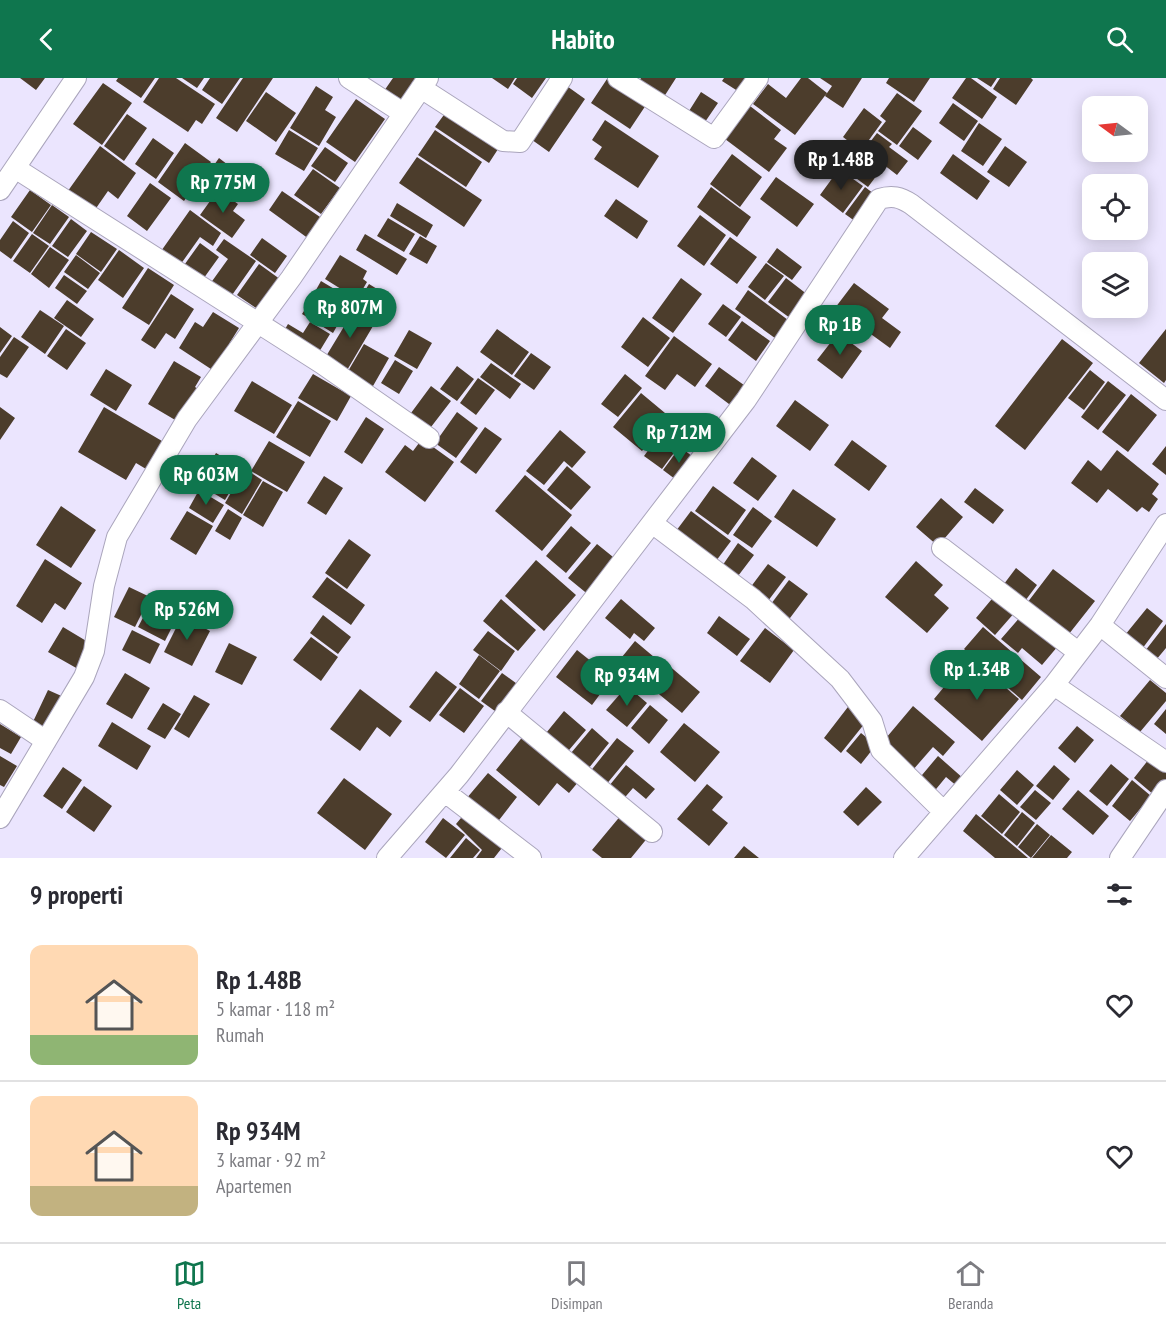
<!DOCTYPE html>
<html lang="id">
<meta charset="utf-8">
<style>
body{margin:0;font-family:"PT Sans Narrow",sans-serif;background:#f7f7f7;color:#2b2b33;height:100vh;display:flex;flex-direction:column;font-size:22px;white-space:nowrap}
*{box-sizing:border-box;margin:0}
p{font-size:20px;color:#7c7c81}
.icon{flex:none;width:33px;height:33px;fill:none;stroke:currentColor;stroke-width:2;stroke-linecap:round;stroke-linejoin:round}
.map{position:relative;height:780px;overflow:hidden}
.details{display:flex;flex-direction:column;background:#fff;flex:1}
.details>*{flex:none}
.needle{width:39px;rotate:285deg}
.buttons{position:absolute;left:1082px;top:18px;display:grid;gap:12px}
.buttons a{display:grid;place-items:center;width:66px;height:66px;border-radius:12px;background:#fff;box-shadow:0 3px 15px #0003;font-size:30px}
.price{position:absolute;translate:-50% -51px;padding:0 14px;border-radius:21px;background:#0f764e;color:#fff;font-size:20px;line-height:39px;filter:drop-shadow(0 2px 3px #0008)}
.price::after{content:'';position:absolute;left:50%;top:36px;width:18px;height:14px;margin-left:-9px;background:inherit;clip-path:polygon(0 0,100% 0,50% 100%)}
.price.current{background:#222;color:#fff}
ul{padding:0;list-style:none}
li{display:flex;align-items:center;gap:18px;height:150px;padding:0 30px}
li+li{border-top:2px solid #e1e1e2}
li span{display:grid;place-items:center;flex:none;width:168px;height:120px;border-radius:12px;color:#555}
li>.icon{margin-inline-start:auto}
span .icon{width:72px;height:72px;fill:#fffc;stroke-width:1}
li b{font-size:26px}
h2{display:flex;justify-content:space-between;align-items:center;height:72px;padding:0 30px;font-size:26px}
header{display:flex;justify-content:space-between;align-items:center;height:78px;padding:0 30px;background:#0f764e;color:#fff;font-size:27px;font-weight:800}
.tabs{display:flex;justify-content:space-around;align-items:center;height:84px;border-top:2px solid #e1e1e2;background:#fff;font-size:16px;color:#7c7c81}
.tabs a{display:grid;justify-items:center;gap:3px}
.tabs .current{color:#0f764e}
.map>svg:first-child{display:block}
.building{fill:#4c3d2c}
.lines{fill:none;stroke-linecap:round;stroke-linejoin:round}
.street-casing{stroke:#aaa5bc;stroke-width:22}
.street{stroke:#fff;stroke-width:20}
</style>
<header><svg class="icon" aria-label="back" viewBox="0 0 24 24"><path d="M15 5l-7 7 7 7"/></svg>Habito<svg class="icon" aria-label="search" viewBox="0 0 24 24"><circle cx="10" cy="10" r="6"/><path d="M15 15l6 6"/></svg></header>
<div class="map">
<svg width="1166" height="780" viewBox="0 0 1166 780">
<rect width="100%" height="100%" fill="#ebe5fe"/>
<path class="building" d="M20,0H45L36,12Z
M118,0H155L141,20L116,3Z
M159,0H176L215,26L202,46L196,42L188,54L143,24Z
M182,0H204L197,10Z
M210,0H240L222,26L202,12Z
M243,0H273L237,54L216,40Z
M393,0H417L404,27L384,13Z
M492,0H515L508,11Z
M517,0H546L532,20L513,6Z
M641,0H676L660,25L635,9Z
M724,0H755L744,17L722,3Z
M801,0H808L827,15L795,57L753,26L768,6L786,20Z
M820,0H862L843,30L825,18L832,8Z
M889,0H930L914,24L886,5Z
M966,0H971L997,19L982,41L952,20Z
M977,0H997L991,9Z
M1000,0H1031L1033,2L1016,27L993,11Z
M607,1L646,27L630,51L591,25Z
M103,5L132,25L102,67L73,46Z
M564,6L585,21L549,74L528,59Z
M316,8L333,19L325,32L336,39L319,68L290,50Z
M266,14L296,35L276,64L246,43Z
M701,14L718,25L705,44L689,33Z
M897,15L922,33L897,67L878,53L886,43L880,38Z
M356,21L385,41L355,84L326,64Z
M953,25L978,43L964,63L939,45Z
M750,28L781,52L774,61L787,70L769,94L725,61Z
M449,30L502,65L489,85L435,49Z
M864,30L882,44L861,73L843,59Z
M127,36L147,50L124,83L104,68Z
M605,42L659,78L638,110L594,81L602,69L592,62Z
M979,45L1002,61L983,88L961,73Z
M913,49L932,63L918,82L899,68Z
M289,52L318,70L304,93L275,76Z
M435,52L482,84L466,109L418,77Z
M877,55L892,66L889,69L908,83L897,97L879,83L876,88L861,76Z
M153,60L174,75L156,101L135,86Z
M185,65L211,84L184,123L158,104Z
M100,68L136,95L118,121L108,113L92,136L65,117Z
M1005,68L1027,84L1009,109L987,94Z
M325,69L348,85L335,104L311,88Z
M732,76L762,99L740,129L710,106Z
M953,76L990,103L977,122L940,95Z
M417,79L482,122L464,149L399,105Z
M219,80L232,90L211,121L197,111Z
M854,80L877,97L868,109L845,92Z
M313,91L340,110L321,136L294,117Z
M839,91L863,108L843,135L820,117Z
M776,99L814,126L797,149L760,121Z
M150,105L171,120L147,153L127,138Z
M711,109L751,139L737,159L697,129Z
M865,109L878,119L859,146L845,136Z
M30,112L51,127L32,154L11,139Z
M218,112L238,126L233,133L245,142L232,160L200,137Z
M282,113L323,141L309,161L269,132Z
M616,121L648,143L637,161L604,138Z
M397,125L433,147L426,160L390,138Z
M52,127L69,139L50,166L33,155Z
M190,132L221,155L213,168L200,159L178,190L159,176Z
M700,137L726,157L704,188L677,168Z
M388,140L415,156L404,174L377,158Z
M71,141L87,153L68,179L52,168Z
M13,143L29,155L11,181L0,173V162Z
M91,154L117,171L101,194L76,176Z
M32,156L49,168L30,195L13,183Z
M365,156L407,181L397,197L356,172Z
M420,158L437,168L427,186L409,176Z
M730,159L757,179L737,206L710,186Z
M262,160L287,178L275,195L250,177Z
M224,161L256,183L230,220L210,206L228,181L216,172Z
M200,165L219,179L201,204L182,190Z
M50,169L69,182L49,210L31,196Z
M777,170L802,189L792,202L767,184Z
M119,172L144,190L123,220L98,202Z
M76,177L100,195L88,211L64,194Z
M340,177L367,193L363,201L367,204L357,221L325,201Z
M766,185L784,198L765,222L748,209Z
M259,186L284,204L262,234L237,217Z
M148,190L174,207L149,247L122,230Z
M64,197L87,213L77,226L55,210Z
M681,200L702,216L673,255L652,240Z
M786,200L808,217L790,240L768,224Z
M321,203L356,224L346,240L312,219Z
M854,205L889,231L882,240L901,254L890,270L835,230Z
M369,206L382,214L371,233L358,224Z
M748,212L792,245L779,263L735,231Z
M171,216L194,231L175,261L166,255L155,271L141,262Z
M67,222L94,241L81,259L54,240Z
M311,222L341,241L333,255L302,236Z
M723,226L741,239L726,259L708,246Z
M357,227L372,237L368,245L373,248L346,294L325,280Z
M40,232L64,248L45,276L21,259Z
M213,234L239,250L229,266L234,269L217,295L179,270L195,244L203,249Z
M643,239L670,260L648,289L621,269Z
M742,243L770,263L756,283L728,262Z
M310,244L330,256L316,279L281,258L288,246L303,255Z
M0,249L12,258L0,275Z
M66,251L86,265L67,292L47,278Z
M497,251L529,274L512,297L480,274Z
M1166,251V302L1164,305L1139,285Z
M409,252L432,265L417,291L394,278Z
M838,255L862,273L842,301L817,282Z
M674,258L712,286L695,309L677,296L665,312L645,298Z
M14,259L29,269L7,300L0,296V279Z
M1062,261L1093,285L1025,372L995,348Z
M364,266L389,280L369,315L344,300Z
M531,275L551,289L534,312L514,298Z
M395,282L413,293L399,316L381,305Z
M174,283L201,299L195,309L201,313L182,346L148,326Z
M491,285L521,306L510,321L480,299Z
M457,288L474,301L457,323L440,311Z
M719,289L748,310L733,329L705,308Z
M106,291L132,307L116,333L90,317Z
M1090,292L1105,304L1084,332L1068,320Z
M313,296L351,318L337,343L298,320Z
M625,296L642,310L618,339L601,326Z
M478,300L495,312L476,337L460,325Z
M252,303L292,327L274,356L234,333Z
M1108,303L1126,317L1098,352L1081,339Z
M431,308L451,323L431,349L411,335Z
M641,315L665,335L649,354L654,358L642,373L613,349Z
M1131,316L1157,337L1128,374L1102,354Z
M795,322L829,347L810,373L776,348Z
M298,323L331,343L310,379L276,359Z
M0,329L15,340L0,362Z
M104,329L162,363L146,391L136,385L126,402L78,374Z
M457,334L478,350L456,380L435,365Z
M678,335L710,359L698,376L666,352Z
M366,339L384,351L362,386L344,374Z
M485,349L502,361L476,396L460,384Z
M560,352L586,374L572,390L564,383L544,407L526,393Z
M661,355L679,368L662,391L644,378Z
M422,361L454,384L425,424L385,394L405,367L413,373Z
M852,362L887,388L869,413L834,387Z
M269,363L305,384L287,414L251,393Z
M1166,368V397L1152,386Z
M680,369L696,381L679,404L663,392Z
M1117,372L1159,406L1152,416L1158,421L1149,434L1142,429L1137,434L1108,411L1097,425L1071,405L1088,382L1101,393Z
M216,375L243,391L225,422L198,406Z
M752,379L777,398L758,423L733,405Z
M567,388L591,409L571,432L547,412Z
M245,391L262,402L242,436L225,425Z
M525,397L572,437L542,473L495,433Z
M324,398L343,410L326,437L307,425Z
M263,403L283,414L263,449L243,437Z
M713,408L746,432L728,457L695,433Z
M975,410L1004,432L993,446L964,424Z
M793,411L836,441L817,469L774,439Z
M199,412L224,427L213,445L189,430Z
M941,420L963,439L938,468L916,449Z
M61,428L96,452L71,490L36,467Z
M753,429L772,443L752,470L733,457Z
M228,431L242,440L230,462L215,453Z
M187,433L213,448L196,477L170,461Z
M691,433L731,463L716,483L676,453Z
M571,448L591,465L566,495L546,478Z
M349,461L371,477L347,511L325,495Z
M738,465L754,477L735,502L720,491Z
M597,466L618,483L590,518L568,500Z
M45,481L82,505L65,532L55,525L42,545L16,528Z
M536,482L576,517L544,553L505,518Z
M916,483L943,507L934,517L949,530L927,555L885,519Z
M768,486L786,499L765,527L747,514Z
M1016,490L1037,507L1022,527L1001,510Z
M1053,491L1095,523L1065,561L1024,529Z
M327,499L365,527L351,547L312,519Z
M789,502L808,516L787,544L768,530Z
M129,509L150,519L135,549L114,539Z
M996,516L1016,533L995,557L976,540Z
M501,521L536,552L518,573L483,543Z
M621,521L655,550L644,563L634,555L630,561L605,540Z
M152,523L178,537L165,563L138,549Z
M1147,530L1163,543L1142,571L1125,557Z
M323,537L351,559L338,576L310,555Z
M1022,537L1058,568L1042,587L1022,570L1018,575L1001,561Z
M182,538L210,553L192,588L164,574Z
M719,538L750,561L737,578L707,555Z
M1166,546V570L1156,582L1145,573Z
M63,549L93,567L78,591L48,574Z
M983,549L1041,599L1022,622L964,571Z
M765,550L794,572L770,605L740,583Z
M132,552L160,566L150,586L122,572Z
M488,553L515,573L501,593L473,572Z
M311,559L338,579L321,603L293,582Z
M635,563L654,579L632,606L613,590Z
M229,565L257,579L242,607L215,594Z
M577,572L612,600L592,627L556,599Z
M479,577L500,593L479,621L459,606Z
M976,584L1019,621L982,663L934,621L949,603L955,608Z
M667,586L700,614L682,635L649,608Z
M436,593L457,609L430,644L409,629Z
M125,595L150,610L132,641L106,626Z
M502,595L520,608L499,636L481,623Z
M1150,602L1166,615V623L1140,654L1120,638Z
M627,608L647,625L627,649L606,632Z
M460,610L484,628L464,655L439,637Z
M360,611L402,643L390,659L377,649L360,673L330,651Z
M48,612L66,620L49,656L31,648Z
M194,617L210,626L189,660L174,651Z
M163,625L181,636L165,661L147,651Z
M851,625L869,640L841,675L824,660Z
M650,627L668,642L649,666L631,650Z
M913,628L955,664L943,678L933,669L912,693L881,666Z
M1166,631V656L1154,646Z
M564,633L586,652L564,678L542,660Z
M112,644L151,668L137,692L98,668Z
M684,645L720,674L695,704L660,674Z
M0,646L21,659L11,676L0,670Z
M1077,648L1094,662L1075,685L1058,670Z
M592,650L609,665L584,696L566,681Z
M861,655L876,667L861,686L846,673Z
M524,657L579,703L569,715L557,705L539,728L496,692Z
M617,660L634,673L605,708L589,695Z
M0,678L17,688L4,709L0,707Z
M938,678L964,701L958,709L946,699L932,716L917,703Z
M1149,681L1166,695V702L1154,717L1134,700Z
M1111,686L1129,701L1107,728L1089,713Z
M626,687L655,711L646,721L633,710L620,725L605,713Z
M1054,687L1070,701L1053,722L1036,708Z
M63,689L82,702L62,731L43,718Z
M1017,692L1034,707L1017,727L1000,712Z
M488,695L517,719L496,746L466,721Z
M344,700L392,736L365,772L317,735Z
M1132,702L1151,718L1130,743L1112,728Z
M707,706L723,719L712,732L728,745L709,768L677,741Z
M84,708L112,728L94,754L66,734Z
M866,709L882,724L858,748L843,734Z
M1035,712L1051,725L1036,742L1020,729Z
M1078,712L1109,738L1093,757L1062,731Z
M999,716L1020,734L1002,756L981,738Z
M466,734L505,766L494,780H476L482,772L456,746Z
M1022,734L1035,745L1017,768L1004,757Z
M622,736L649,758L631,780H602L592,772Z
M976,736L1028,780H995L963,753Z
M443,740L465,757L446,780L425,764Z
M1037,746L1050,757L1031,780L1018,769Z
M1051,757L1072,774L1067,780H1032Z
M466,760L480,772L473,780H450Z
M744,768L759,780H734Z"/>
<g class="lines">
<g class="street-casing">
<path id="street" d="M349,0L403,35
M618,0L714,60L758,0
M421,10L503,63L520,64L562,0
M15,90L321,285L429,360
M0,112L76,0
M652,445L753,521L840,601L872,643L881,672L944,734
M942,470L1078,574
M1100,547L1166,600
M1054,607L1166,684
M0,632L46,663
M506,634L652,754
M445,714L531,780
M0,740L84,599L94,573L104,508L117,459L187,341L291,200L428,0
M387,780L459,697L746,322L879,121C892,117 900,119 911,126L1166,322
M904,780L1054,607L1100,547L1166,446
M1120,780L1166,712"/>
</g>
<use href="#street" class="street"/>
</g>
</svg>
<div class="buttons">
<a><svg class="needle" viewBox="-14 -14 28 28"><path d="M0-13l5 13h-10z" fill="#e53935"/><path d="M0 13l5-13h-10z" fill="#7c7c81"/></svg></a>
<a><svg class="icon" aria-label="locate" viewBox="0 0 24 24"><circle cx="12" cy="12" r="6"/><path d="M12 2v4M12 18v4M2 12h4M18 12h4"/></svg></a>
<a><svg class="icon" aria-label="layers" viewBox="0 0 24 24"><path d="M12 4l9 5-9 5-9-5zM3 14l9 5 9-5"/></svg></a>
</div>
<b class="price current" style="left:841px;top:113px">Rp 1.48B</b>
<b class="price" style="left:223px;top:136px">Rp 775M</b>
<b class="price" style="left:350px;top:261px">Rp 807M</b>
<b class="price" style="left:840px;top:278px">Rp 1B</b>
<b class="price" style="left:679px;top:386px">Rp 712M</b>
<b class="price" style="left:206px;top:428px">Rp 603M</b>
<b class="price" style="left:187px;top:563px">Rp 526M</b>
<b class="price" style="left:977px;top:623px">Rp 1.34B</b>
<b class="price" style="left:627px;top:629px">Rp 934M</b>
</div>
<section class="details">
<h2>9 properti<svg class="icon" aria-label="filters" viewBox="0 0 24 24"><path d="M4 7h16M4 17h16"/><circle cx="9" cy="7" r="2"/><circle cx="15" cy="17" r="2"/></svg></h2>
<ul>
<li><span style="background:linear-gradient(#ffd9b3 75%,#8fb573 0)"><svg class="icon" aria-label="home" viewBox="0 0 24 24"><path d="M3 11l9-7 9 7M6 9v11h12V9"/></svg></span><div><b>Rp 1.48B</b><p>5 kamar · 118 m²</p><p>Rumah</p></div><svg class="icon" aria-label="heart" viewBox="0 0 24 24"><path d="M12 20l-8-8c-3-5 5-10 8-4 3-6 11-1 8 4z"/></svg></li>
<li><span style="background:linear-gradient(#ffd9b3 75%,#c2b280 0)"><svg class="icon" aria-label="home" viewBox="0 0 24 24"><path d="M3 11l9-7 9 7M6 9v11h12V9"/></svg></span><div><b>Rp 934M</b><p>3 kamar · 92 m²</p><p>Apartemen</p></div><svg class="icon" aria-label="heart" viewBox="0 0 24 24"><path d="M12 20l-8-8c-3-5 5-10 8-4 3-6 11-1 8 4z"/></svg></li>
</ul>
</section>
<nav class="tabs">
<a class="current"><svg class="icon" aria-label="map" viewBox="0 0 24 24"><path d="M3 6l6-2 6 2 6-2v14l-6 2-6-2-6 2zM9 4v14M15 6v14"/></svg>Peta</a>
<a><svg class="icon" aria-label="saved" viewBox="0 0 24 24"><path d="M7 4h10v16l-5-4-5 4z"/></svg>Disimpan</a>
<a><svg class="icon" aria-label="home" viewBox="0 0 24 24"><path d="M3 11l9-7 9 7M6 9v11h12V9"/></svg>Beranda</a>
</nav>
